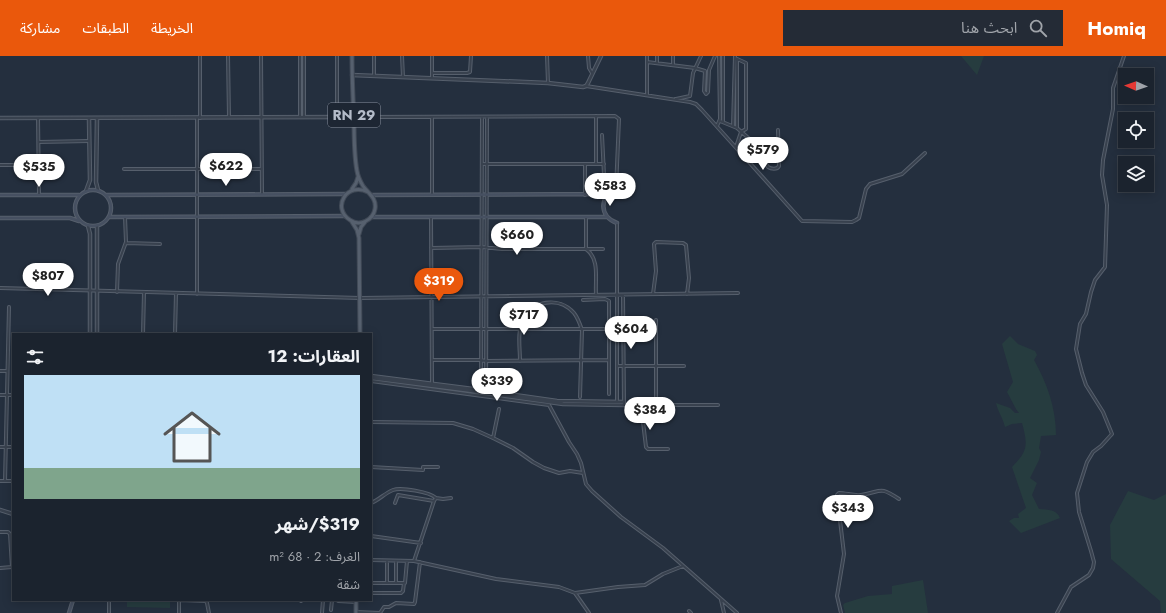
<!DOCTYPE html>
<html lang="ar">
<meta charset="utf-8">
<style>
body{margin:0;font-family:Jost,"Noto Sans Arabic",sans-serif;background:#242b36;color:#f1f3f6;direction:rtl;height:100vh;display:flex;flex-direction:column;font-size:15px;white-space:nowrap}
*{box-sizing:border-box;margin:0}
p{font-size:13px;color:#a0a4aa}
.icon{flex:none;width:22px;height:22px;fill:none;stroke:currentColor;stroke-width:2;stroke-linecap:round;stroke-linejoin:round}
.map{position:relative;flex:1;overflow:hidden;direction:ltr}
.details{position:absolute;left:12px;top:277px;width:360px;height:268px;display:flex;flex-direction:column;background:#1b232e;border-radius:0px;box-shadow:0 2px 10px #0003,0 0 0 1px #39404a;direction:rtl}
.details>*{flex:none}
.needle{width:26px;rotate:272deg}
.tools{position:absolute;left:1118px;top:12px;display:grid;gap:8px}
.tools a{display:grid;place-items:center;width:36px;height:36px;border-radius:0px;background:#1b232e;box-shadow:0 2px 10px #0003,0 0 0 1px #39404a;font-size:20px}
.price{position:absolute;translate:-50% -34px;padding:0 9px;border-radius:14px;background:#fff;color:#222;font-size:13px;line-height:26px;filter:drop-shadow(0 1px 2px #0008)}
.price::after{content:'';position:absolute;left:50%;top:24px;width:12px;height:9px;margin-left:-6px;background:inherit;clip-path:polygon(0 0,100% 0,50% 100%)}
.price.current{background:#ea580c;color:#fff}
ul{padding:0;list-style:none}
li{display:grid;align-content:center;gap:8px;height:212px;padding:0 12px}
li+li{border-top:1px solid #39404a}
li span{display:grid;place-items:center;height:124px;border-radius:0px;color:#555}
li>.icon{margin-inline-start:auto}
span .icon{width:72px;height:72px;fill:#fffc;stroke-width:1}
li b{font-size:17px}
h2{display:flex;justify-content:space-between;align-items:center;height:48px;padding:0 12px;font-size:17px}
header{display:flex;align-items:center;gap:24px;box-sizing:border-box;height:56px;padding:0 20px;background:#ea580c;color:#fff}
header strong{font-size:19px}
nav{display:flex;gap:22px;margin-inline-start:auto;font-size:14px}
.search{width:280px;height:36px;background:#242b36;display:flex;align-items:center;gap:10px;box-sizing:border-box;padding:0 14px;border-radius:0px;color:#a0a4aa;font-size:15px}
.map>svg:first-child{display:block}
.green{fill:#263c3f}
.lines{fill:none;stroke-linecap:round;stroke-linejoin:round}
.minor-casing{stroke:#565f6c;stroke-width:4}
.tertiary-casing{stroke:#565f6c;stroke-width:4.5}
.secondary-casing{stroke:#565f6c;stroke-width:4.5}
.primary-casing{stroke:#414a57;stroke-width:5}
.minor{stroke:#38414e;stroke-width:2}
.tertiary{stroke:#38414e;stroke-width:2.5}
.secondary{stroke:#465061;stroke-width:2.5}
.primary{stroke:#56606e;stroke-width:3}
.labels{text-anchor:middle;dominant-baseline:central;stroke-width:4;stroke-linejoin:round;paint-order:stroke}
.shield{fill:#1d2633;stroke:#878f9c;stroke-width:1}
.shield-label{font-size:14px;font-weight:bold;fill:#b4bcc9}
</style>
<header>
<strong>Homiq</strong>
<div class="search"><svg class="icon" aria-label="search" viewBox="0 0 24 24"><circle cx="10" cy="10" r="6"/><path d="M15 15l6 6"/></svg>ابحث هنا</div>
<nav><a>الخريطة</a><a>الطبقات</a><a>مشاركة</a></nav>
</header>
<div class="map">
<svg width="1166" height="557" viewBox="0 0 1166 557">
<rect width="100%" height="100%" fill="#242f3e"/>
<path class="green" d="M961,0H984L977,19Z
M1010,280L1018,288L1035,295L1037,299L1034,304C1047,327 1056,352 1056,379L1041,380L1039,392L1041,396L1039,404L1030,422L1037,427L1032,439L1039,453C1049,454 1056,453 1060,462L1021,477L1009,465L1014,462H1019L1018,458L1026,452L1012,411C1028,395 1028,389 1022,367L1012,368L1005,371C1003,362 998,356 996,347L1010,352L1015,357H1019L1016,353L1007,336L1013,326L1002,288Z
M1128,435L1154,444L1166,438V557H1161L1160,545L1111,503L1110,469Z
M923,524L928,557H845L843,549L845,547L868,540L892,538V530Z
M127,544H170V552L127,551Z"/>
<g class="lines">
<g class="minor-casing">
<path id="minor" d="M228,0L229,61
M261,0L262,138
M304,0V61
M402,0L403,21
M432,0V22
M547,0L548,27
M588,0L589,12L592,17
M647,0V39
M723,0V66
M735,2L746,7V73L741,76L736,91
M647,6L695,12L705,15L704,35L706,38L708,36L709,14L715,0
M657,7V0
M673,9V0
M432,17H467L470,16L471,0
M374,19V0
M586,30L690,46L696,48L702,54L802,165L852,166L856,164L859,162L866,133L870,128L902,118L925,97
M676,43L690,40L693,17L701,0
M337,53V0
M300,61V0
M354,61L615,60L619,63L616,133
M432,61V139
M38,62L39,139
M200,62V0
M720,65L737,72L753,86L768,111C771,113 777,114 779,110L778,74
M717,70L720,63L719,0
M733,70L735,0
M737,72V3
M602,79L604,119
M39,86L89,85
M482,108H604
M596,108V60
M0,109H38
M124,113H262
M585,139V108
M586,161V193C600,203 595,223 596,238
M431,162L432,328
M617,167V346
M126,187L160,188
M431,192L482,191L502,193H603
M0,232L360,242L738,237
M117,236L118,208L126,186L125,161
M197,238V62
M653,238L656,215L654,188L656,186L683,187L686,189L689,222L687,238
M623,239L624,349H718
M583,244L605,243L609,245V338
M656,264V349
M432,273H617
M143,278L144,236
M175,278L176,237
M432,304H481L486,305L609,304
M520,305C520,292 517,276 523,265C532,244 559,240 574,257C578,262 580,268 582,274L580,341
M618,310H684
M0,315H7
M371,325L549,349L569,386L577,398L581,407L586,428L592,435L621,461L663,492L737,557
M481,335L482,61
M486,336L487,61
M0,339H13
M641,349L646,391L648,393H668
M371,366L453,367L473,373L493,382L513,392L533,406L544,412L559,417L570,415L583,417
M493,382L499,353
M0,391H13
M371,411L423,414V411H438
M0,425H13
M5,425L9,251
M371,447C379,444 385,437 393,434C401,431 430,436 436,442
M395,447L398,439L434,445
M0,476H8L10,478L12,511
M371,480L421,487
M371,504L414,505L496,523L559,531L575,537L589,557
M414,505L434,445L436,442L443,443L451,442
M0,512L12,511
M387,526V505
M373,527H405L407,505
M396,527V505
M371,537H401L403,535L404,527
M575,537L618,531L645,529L663,518L683,510
M109,544V557
M179,544L206,545L207,547L209,557
M721,544L724,557
M301,545L302,544
M338,545L356,546
M331,554L332,544
M689,555L691,557
M356,556L380,557L384,551H389L396,547L414,548L415,546L420,506
M179,557V544
M322,557L323,544
M841,557L837,540L844,498L837,439L839,437C846,437 854,440 861,439C882,436 878,429 899,443
M1057,557L1071,531L1089,519L1093,512L1094,506L1091,495L1079,456L1077,437L1087,406L1093,396L1101,390L1112,378L1103,356L1086,329L1082,317L1076,293L1080,268L1086,258L1091,236L1095,224L1105,211L1107,149L1102,119L1103,104L1113,53V32L1124,0"/>
</g>
<g class="tertiary-casing">
<path id="tertiary" d="M352,19L548,27L583,31L586,30L588,27L601,0
M0,62L354,61
M97,63L96,126L98,134
M86,135L90,124L89,63
M88,170L90,178V278
M97,170V278
M371,320L481,334L557,345L624,346
M371,322L465,334L563,348L624,349
M0,454L13,458"/>
</g>
<g class="secondary-casing">
<path id="secondary" d="M616,133C599,140 599,161 617,167
M75 152a18 18 0 1 1 36 0a18 18 0 1 1-36 0Z
M0,139H79
M106,139L346,138
M372,139L608,138
M109,161L345,160
M371,161H607
M0,162H70L79,165
M69,557L73,544"/>
</g>
<g class="primary-casing">
<path id="primary" d="M352,0C352,21 353,43 354,64C354,81 354,99 357,115C358,121 360,125 363,130C368,137 377,142 375,153C373,164 360,171 350,164C331,152 347,125 368,136
M352,133L356,127L358,121
M352,166L357,174L359,182L360,278
M359,178L361,171L365,166
M356,557V544"/>
</g>
<use href="#minor" class="minor"/>
<use href="#tertiary" class="tertiary"/>
<use href="#secondary" class="secondary"/>
<use href="#primary" class="primary"/>
</g>
<g class="labels">
<rect class="shield" x="328" y="47" width="52" height="24" rx="3"/>
<g class="shield-label">
<text x="354" y="59">RN 29</text>
</g>
</g>
</svg>
<div class="tools">
<a><svg class="needle" viewBox="-14 -14 28 28"><path d="M0-13l5 13h-10z" fill="#e53935"/><path d="M0 13l5-13h-10z" fill="#a0a4aa"/></svg></a>
<a><svg class="icon" aria-label="locate" viewBox="0 0 24 24"><circle cx="12" cy="12" r="6"/><path d="M12 2v4M12 18v4M2 12h4M18 12h4"/></svg></a>
<a><svg class="icon" aria-label="layers" viewBox="0 0 24 24"><path d="M12 4l9 5-9 5-9-5zM3 14l9 5 9-5"/></svg></a>
</div>
<b class="price" style="left:763px;top:115px">$579</b>
<b class="price" style="left:226px;top:131px">$622</b>
<b class="price" style="left:39px;top:132px">$535</b>
<b class="price" style="left:610px;top:151px">$583</b>
<b class="price" style="left:517px;top:200px">$660</b>
<b class="price" style="left:48px;top:241px">$807</b>
<b class="price current" style="left:439px;top:246px">$319</b>
<b class="price" style="left:524px;top:280px">$717</b>
<b class="price" style="left:631px;top:294px">$604</b>
<b class="price" style="left:497px;top:346px">$339</b>
<b class="price" style="left:650px;top:375px">$384</b>
<b class="price" style="left:848px;top:473px">$343</b>
<section class="details">
<h2>العقارات: 12<svg class="icon" aria-label="filters" viewBox="0 0 24 24"><path d="M4 7h16M4 17h16"/><circle cx="9" cy="7" r="2"/><circle cx="15" cy="17" r="2"/></svg></h2>
<ul>
<li><span style="background:linear-gradient(#bfe0f5 75%,#7fa58c 0)"><svg class="icon" aria-label="home" viewBox="0 0 24 24"><path d="M3 11l9-7 9 7M6 9v11h12V9"/></svg></span><div><b>$319/شهر</b><p>الغرف: 2 · 68 m²</p><p>شقة</p></div></li>
</ul>
</section>
</div>
